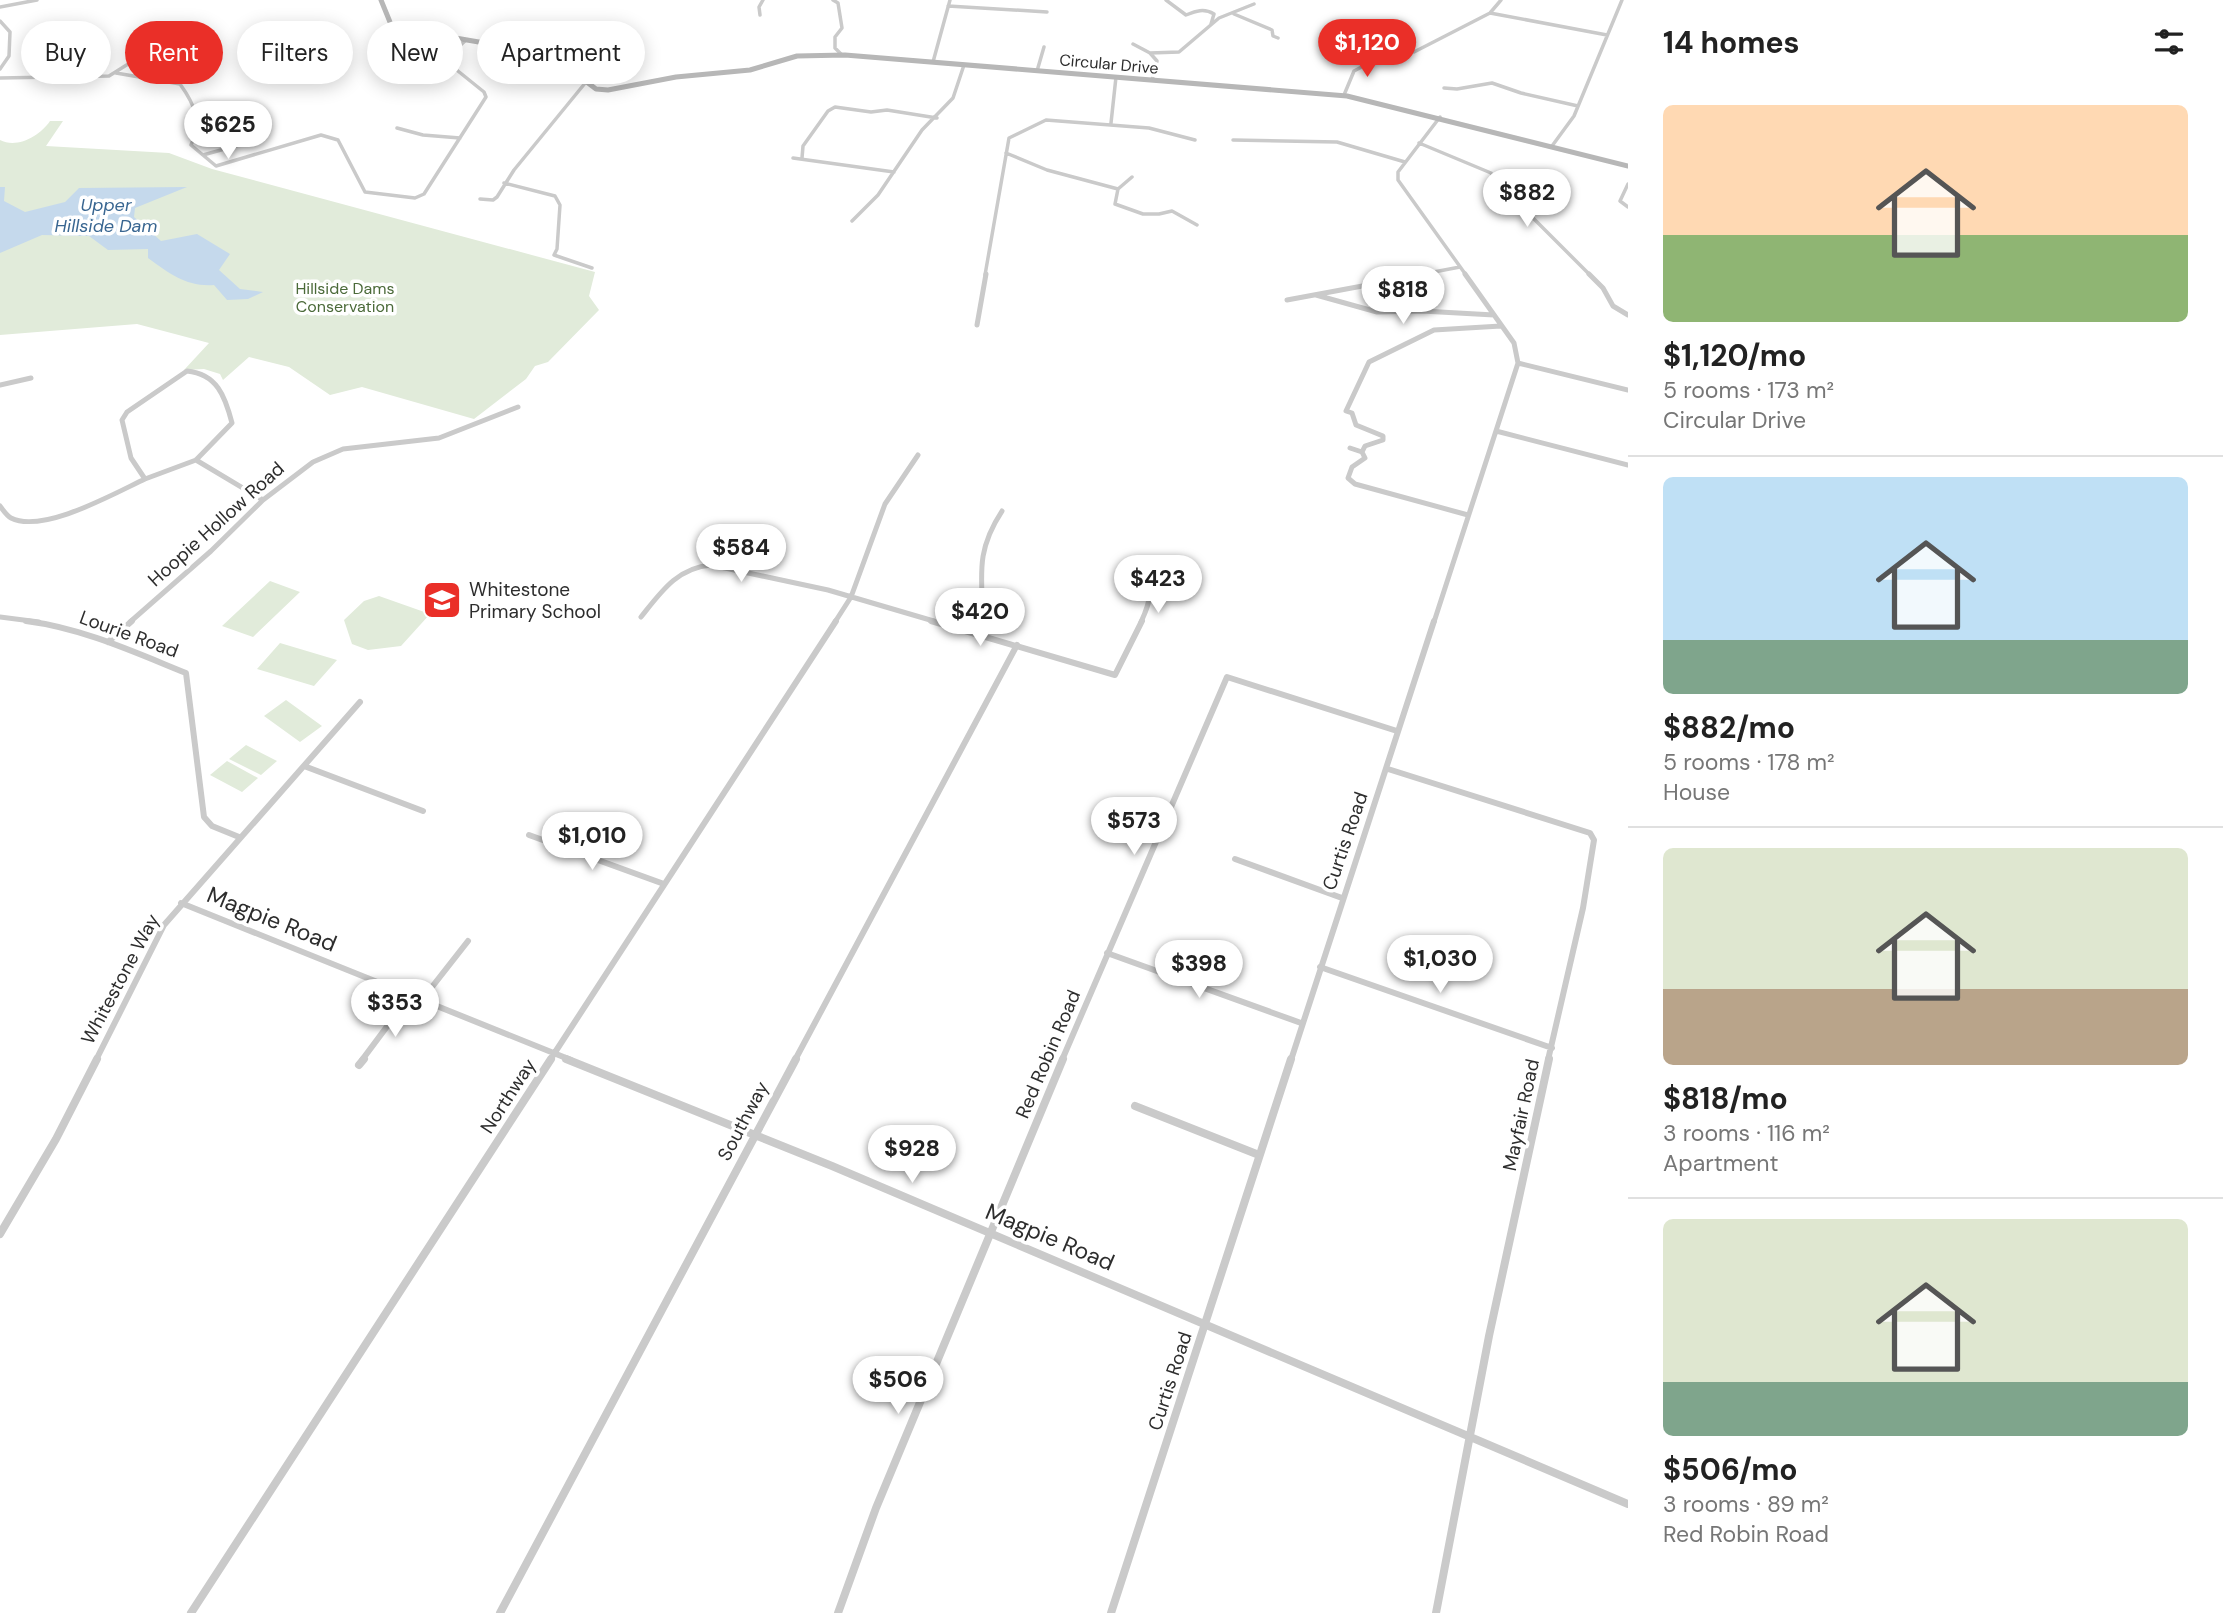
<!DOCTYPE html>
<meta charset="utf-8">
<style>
body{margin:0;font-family:"DM Sans",sans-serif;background:#f2f2f2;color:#222;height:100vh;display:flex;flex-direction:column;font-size:26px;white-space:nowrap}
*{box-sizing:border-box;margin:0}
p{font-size:23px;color:#767676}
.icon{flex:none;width:38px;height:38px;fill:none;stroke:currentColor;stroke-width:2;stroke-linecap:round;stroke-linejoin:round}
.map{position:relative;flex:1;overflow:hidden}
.sheet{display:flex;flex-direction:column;background:#fff;width:595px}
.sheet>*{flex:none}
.guide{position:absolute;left:21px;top:21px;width:665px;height:63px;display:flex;gap:14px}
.price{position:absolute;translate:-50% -60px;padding:0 16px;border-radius:24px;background:#fff;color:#222;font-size:23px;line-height:46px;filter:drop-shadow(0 2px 4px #0008)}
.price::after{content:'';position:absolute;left:50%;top:42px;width:21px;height:16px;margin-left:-10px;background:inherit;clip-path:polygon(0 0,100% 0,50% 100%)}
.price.selected{background:#ea2f28;color:#fff}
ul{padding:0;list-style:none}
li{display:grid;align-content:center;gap:14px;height:371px;padding:0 35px}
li+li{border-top:2px solid #e0e0e0}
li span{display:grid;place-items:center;height:217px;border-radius:10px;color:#555}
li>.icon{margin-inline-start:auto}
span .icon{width:126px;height:126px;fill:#fffc;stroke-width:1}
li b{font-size:30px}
h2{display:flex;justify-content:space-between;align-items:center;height:84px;padding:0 35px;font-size:30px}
.chip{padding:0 24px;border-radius:32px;background:#fff;box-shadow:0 4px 18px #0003;font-size:24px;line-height:63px}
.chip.selected{background:#ea2f28;color:#fff}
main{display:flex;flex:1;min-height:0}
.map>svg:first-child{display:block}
.green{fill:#e1ebda}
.water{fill:#c5d9ec}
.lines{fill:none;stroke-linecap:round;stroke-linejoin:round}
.street-far3{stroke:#cacaca;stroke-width:3.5}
.street-far2{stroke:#cacaca;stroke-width:5}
.street-far1{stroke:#cacaca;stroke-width:6}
.street{stroke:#cacaca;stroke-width:8}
.secondary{stroke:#b7b7b7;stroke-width:5}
.labels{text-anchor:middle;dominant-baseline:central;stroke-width:7;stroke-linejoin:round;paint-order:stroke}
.far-street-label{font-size:16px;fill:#2d2d2d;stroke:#fff}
.far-park-label{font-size:16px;fill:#4b6a39;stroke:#fff}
.far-water-label{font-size:18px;font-style:italic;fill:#396691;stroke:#fff}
.street-label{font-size:19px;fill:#2d2d2d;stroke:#fff}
.poi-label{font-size:19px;fill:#2d2d2d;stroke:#fff;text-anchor:start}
.near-street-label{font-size:23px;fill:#2d2d2d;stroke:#fff}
</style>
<main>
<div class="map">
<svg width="1628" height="1613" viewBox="0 0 1628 1613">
<rect width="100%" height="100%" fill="#fff"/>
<path class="green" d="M50,121H63L46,146L169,153L212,169L595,272L589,296L599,310L548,362L535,366L526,379L474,419L362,387L330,395L289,367L249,357L223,380L220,374L204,369L184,370L209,343L137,324L0,335V140C17,149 40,136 50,121Z
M270,581L300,592L253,637L222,626Z
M379,596L430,614L401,646L368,650L352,644L344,620L364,601Z
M280,643L337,660L314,686L257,669Z
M286,700L322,726L300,742L264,716Z
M246,745L277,761L261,775L229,759Z
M227,761L258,778L242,792L210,775Z"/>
<path class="water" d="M0,187H5L4,201L25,212L65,202L79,188L187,187L135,208L134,217L161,241L197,234L230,254L219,270L240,289L263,292L248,299L227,300L214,285C187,287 170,274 148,258V249L108,250L89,236L42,235L0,253Z"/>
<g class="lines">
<path class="street-far3" d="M833,0L838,3L842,28L835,37V48L842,55
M1166,0L1186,15C1196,11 1204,8 1214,14L1211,24
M948,6L1047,12
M0,7L37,0
M1490,13L1607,35
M1234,14L1272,30L1273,36L1278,38
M760,15L759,7L763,0
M0,21L10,32L9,56L0,69
M1133,44L1150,53L1157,61L1152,80
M1414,52L1490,13L1501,0
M1150,53L1179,52L1219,18L1254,4
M933,62L950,0
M1037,71L1044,47
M116,73L180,84C195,105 202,121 191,145L216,166L321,135L338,140L365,192L415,198L424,194L486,97L484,92L448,63L449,56L466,40
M0,78L109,76L192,24
M1444,88L1457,89L1492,83L1521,93L1578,106
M1344,95L1354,71L1384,55
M1440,117L1398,172V180L1466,275
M1111,123L1116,77
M397,128L423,135L460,138
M1233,140L1337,142L1405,162
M1419,143L1491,173L1496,185L1507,192L1590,275
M1552,146L1574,116L1622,0
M1006,153L1047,170L1118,189L1115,204L1143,214H1159L1172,211L1197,225
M203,155L246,143
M793,158L894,172
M802,158L803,146L828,111L835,107L871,112L887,110L937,118
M504,183L555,196L560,205L557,249L554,255L592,268
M1628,184L1620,201L1628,207
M1118,189L1132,177
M480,199L493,200L497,197L514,170L586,82
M852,221L878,195L922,130L953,98L964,65
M985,275L1009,138L1046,120L1149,128L1195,140
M1418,275L1460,267"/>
<path class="street-far2" d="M1589,274L1603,288L1613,306L1628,315
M1316,295L1377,312L1422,311L1494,315
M1287,300L1427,274
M977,325L986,274
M1518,363L1628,390
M187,371C217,374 225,396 232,423L196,460L145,479L131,458L122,420L127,412Z
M0,385L31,378
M1496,431L1628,465
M1350,448L1362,452L1365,458L1352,467L1348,478L1355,484L1468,515
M1362,452L1365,446L1383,440V436L1356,425L1352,413L1346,411L1369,362L1434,330L1501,326
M196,460L263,500
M0,506C3,510 7,516 11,518C43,534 115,493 145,479
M1128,564C1154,584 1154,594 1141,622
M0,617L39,622
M641,617C661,592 677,568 711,565L828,590L937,622
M130,622L211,551L263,500L313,462L343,449L439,438L518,407
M835,622L851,597L885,504L918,455
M983,622C982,576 975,552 1002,511
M1434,622L1518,363L1514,343L1465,274"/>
<path class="street-far1" d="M26,621C82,628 134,652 186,673L204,817L212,826L239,837
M931,621L1115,675L1142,621
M983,621V635
M108,642L132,621
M304,766L423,811
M1388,769L1590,833L1594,840L1583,908L1548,1060
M529,835L664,884
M1235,859L1342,898
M181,903L571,1060
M1107,953L1301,1023
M1320,967L1552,1048
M421,1001L468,941
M96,1060L164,925L360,702
M362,1060L409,997
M550,1060L836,621
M795,1060L1017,645
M1062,1060L1227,677L1397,731
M1291,1060L1434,621"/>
<path class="street" d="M566,1059L832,1166L1628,1504
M359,1065L364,1059
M1135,1106L1259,1155
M0,1234L56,1139L97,1059
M191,1613L551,1059
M500,1613L796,1059
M838,1613L876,1508L1063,1059
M1111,1613L1291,1059
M1436,1613L1489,1336L1549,1059"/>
<path class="secondary" d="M381,0L392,27L496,45L530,39L596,89L608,90L676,77L750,70L797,56L845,55L1347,96L1628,166"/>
</g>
<defs>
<g id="school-square" transform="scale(2.0125)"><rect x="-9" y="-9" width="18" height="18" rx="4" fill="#ea2f28" stroke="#fff"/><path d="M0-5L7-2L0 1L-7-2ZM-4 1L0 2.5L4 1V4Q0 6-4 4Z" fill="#fff"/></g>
</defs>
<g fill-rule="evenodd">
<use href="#school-square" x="442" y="600"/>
</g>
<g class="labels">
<g class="far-street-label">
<text transform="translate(1109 64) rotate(5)">Circular Drive</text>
</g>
<g class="far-park-label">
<text x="345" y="288">Hillside Dams<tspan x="345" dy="18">Conservation</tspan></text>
</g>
<g class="far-water-label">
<text x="106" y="205">Upper<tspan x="106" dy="21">Hillside Dam</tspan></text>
</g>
<g class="street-label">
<text transform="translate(216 524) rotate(-42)">Hoopie Hollow Road</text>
<text transform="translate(129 634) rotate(20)">Lourie Road</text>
<text transform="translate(1345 841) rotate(-71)">Curtis Road</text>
<text transform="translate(120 979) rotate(-62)">Whitestone Way</text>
<text transform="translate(1048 1054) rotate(-67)">Red Robin Road</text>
<text transform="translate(508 1096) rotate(-57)">Northway</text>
<text transform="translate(1521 1115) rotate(-78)">Mayfair Road</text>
<text transform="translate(743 1121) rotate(-62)">Southway</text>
<text transform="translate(1170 1381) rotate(-72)">Curtis Road</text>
</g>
<g class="poi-label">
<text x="469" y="589">Whitestone<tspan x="469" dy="22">Primary School</tspan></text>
</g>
<g class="near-street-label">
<text transform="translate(272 919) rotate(22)">Magpie Road</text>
<text transform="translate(1050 1237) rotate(23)">Magpie Road</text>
</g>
</g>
</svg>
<b class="price selected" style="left:1367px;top:79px">$1,120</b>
<b class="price" style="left:228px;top:161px">$625</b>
<b class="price" style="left:1527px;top:229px">$882</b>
<b class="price" style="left:1403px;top:326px">$818</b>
<b class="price" style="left:741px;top:584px">$584</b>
<b class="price" style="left:1158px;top:615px">$423</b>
<b class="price" style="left:980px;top:648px">$420</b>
<b class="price" style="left:1134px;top:857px">$573</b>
<b class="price" style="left:592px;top:872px">$1,010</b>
<b class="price" style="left:1440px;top:995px">$1,030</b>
<b class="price" style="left:1199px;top:1000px">$398</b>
<b class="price" style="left:395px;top:1039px">$353</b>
<b class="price" style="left:912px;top:1185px">$928</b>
<b class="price" style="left:898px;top:1416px">$506</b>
<div class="guide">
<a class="chip">Buy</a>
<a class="chip selected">Rent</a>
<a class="chip">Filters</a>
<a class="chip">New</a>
<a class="chip">Apartment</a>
</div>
</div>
<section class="sheet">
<h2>14 homes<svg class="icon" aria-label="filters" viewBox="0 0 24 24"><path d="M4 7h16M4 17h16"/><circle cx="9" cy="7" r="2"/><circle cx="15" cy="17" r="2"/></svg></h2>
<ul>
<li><span style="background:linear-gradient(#ffd9b3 60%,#8fb573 0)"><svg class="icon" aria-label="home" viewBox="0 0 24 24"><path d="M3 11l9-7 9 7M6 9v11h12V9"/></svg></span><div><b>$1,120/mo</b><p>5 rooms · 173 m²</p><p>Circular Drive</p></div></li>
<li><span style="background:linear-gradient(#bfe0f5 75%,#7fa58c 0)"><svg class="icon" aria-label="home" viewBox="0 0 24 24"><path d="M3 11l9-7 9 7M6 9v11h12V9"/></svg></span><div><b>$882/mo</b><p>5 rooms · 178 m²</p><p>House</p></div></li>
<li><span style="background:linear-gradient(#dfe7d0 65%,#b9a48a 0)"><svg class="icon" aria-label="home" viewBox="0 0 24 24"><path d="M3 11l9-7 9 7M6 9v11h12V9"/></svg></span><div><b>$818/mo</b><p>3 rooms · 116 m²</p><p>Apartment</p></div></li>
<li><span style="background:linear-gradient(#dfe7d0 75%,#7fa58c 0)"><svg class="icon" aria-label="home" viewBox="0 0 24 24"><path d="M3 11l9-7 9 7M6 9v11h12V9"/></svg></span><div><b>$506/mo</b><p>3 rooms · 89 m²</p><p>Red Robin Road</p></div></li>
</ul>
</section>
</main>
